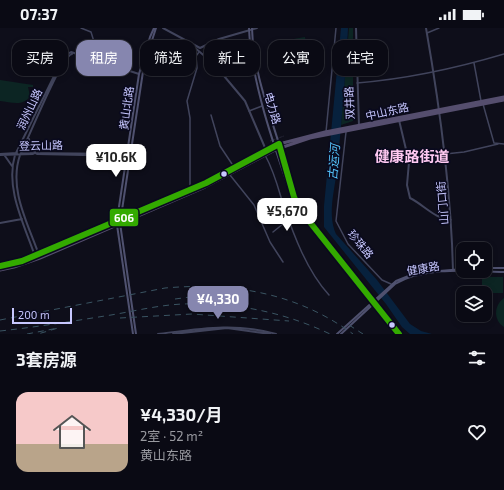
<!DOCTYPE html>
<html lang="zh">
<meta charset="utf-8">
<style>
body{margin:0;font-family:"Exo 2","Noto Sans SC",sans-serif;background:#13131d;color:#f1f3f6;height:100vh;display:flex;flex-direction:column;font-size:15px;white-space:nowrap}
*{box-sizing:border-box;margin:0}
p{font-size:13px;color:#999aa0}
.icon{flex:none;width:22px;height:22px;fill:none;stroke:currentColor;stroke-width:2;stroke-linecap:round;stroke-linejoin:round}
.map{position:relative;height:306px;overflow:hidden}
.sheet{display:flex;flex-direction:column;background:#0a0a14;flex:1}
.sheet>*{flex:none}
.top-card{position:absolute;left:12px;top:12px;width:480px;height:36px;display:flex;gap:8px}
.tools{position:absolute;left:456px;top:214px;display:grid;gap:8px}
.tools a{display:grid;place-items:center;width:36px;height:36px;border-radius:8px;background:#0a0a14;box-shadow:0 2px 6px #0003,0 0 0 1px #2a2b34;font-size:20px}
.scale{position:absolute;left:12px;bottom:10px;width:60px;box-sizing:border-box;padding-left:4px;border:2px solid #c7c7ff;border-top:0;font-size:11px;line-height:14px;white-space:nowrap;color:#c7c7ff;-webkit-text-stroke:3px #0a0a1e;paint-order:stroke}
.price{position:absolute;translate:-50% -34px;padding:0 9px;border-radius:8px;background:#fff;color:#222;font-size:13px;line-height:26px;filter:drop-shadow(0 1px 2px #0008)}
.price::after{content:'';position:absolute;left:50%;top:24px;width:12px;height:9px;margin-left:-6px;background:inherit;clip-path:polygon(0 0,100% 0,50% 100%)}
.price.on{background:#8686af;color:#fff}
ul{padding:0;list-style:none}
li{display:flex;align-items:center;gap:12px;height:100px;padding:0 16px}
li+li{border-top:1px solid #2a2b34}
li span{display:grid;place-items:center;flex:none;width:112px;height:80px;border-radius:12px;color:#555}
li>.icon{margin-inline-start:auto}
span .icon{width:48px;height:48px;fill:#fffc;stroke-width:1}
li b{font-size:17px}
h2{display:flex;justify-content:space-between;align-items:center;height:48px;padding:0 16px;font-size:17px}
.chip{padding:0 14px;border-radius:12px;background:#0a0a14;box-shadow:0 2px 6px #0003,0 0 0 1px #2a2b34;font-size:14px;line-height:36px}
.chip.on{background:#8686af;color:#fff}
.status{display:flex;justify-content:space-between;align-items:center;height:28px;padding:0 20px;background:#0a0a14;direction:ltr}
.status svg{height:11px;fill:currentColor}
.map>svg:first-child{display:block}
.green{fill:#0c2523}
.water{fill:#07213d}
.lines{fill:none;stroke-linecap:round;stroke-linejoin:round}
.pedestrian-tunnel{stroke:#2a2a3c;stroke-width:1;stroke-dasharray:1 0.5;stroke-linecap:butt}
.minor{stroke:#41445c;stroke-width:1.5}
.tertiary{stroke:#41445c;stroke-width:2}
.secondary{stroke:#4f516f;stroke-width:2}
.primary{stroke:#554e6e;stroke-width:3}
.rail{stroke:#3a5462;stroke-width:1;stroke-dasharray:6 5;stroke-linecap:butt}
.bus-1-casing{stroke:#0a0a1e;stroke-width:9}
.bus-1{stroke:#3a0;stroke-width:6}
.bus-dot{fill:#c7c7ff;stroke:#0a0a1e;stroke-width:1.5}
.labels{text-anchor:middle;dominant-baseline:central;stroke-width:3.5;stroke-linejoin:round;paint-order:stroke}
.street-label{font-size:11px;fill:#c7c7ff;stroke:#0a0a1e}
.water-label{font-size:12px;font-style:italic;fill:#55c6ff;stroke:#0a0a1e}
.district-label{font-size:15px;font-weight:bold;fill:#ffc9f2;stroke:#0a0a1e}
.line-badge{stroke:#0a0a1e;stroke-width:1.5}
.badge-label{font-size:11px;text-anchor:middle;font-weight:bold;fill:#fff}
</style>
<div class="status"><b>07:37</b><svg viewBox="0 0 49 12"><path d="M0 12V9h3v3zM5 12V6h3v6zM10 12V3h3v9zM15 12V0h3v12zM26 1h20v11H26zM47 4h2v5h-2z"/></svg></div>
<div class="map">
<svg width="504" height="306" viewBox="0 0 504 306">
<rect width="100%" height="100%" fill="#0e0e1a"/>
<path class="green" d="M349,0H353V93L341,97Z
M305,9L307,22L291,25L288,12Z
M0,52L33,57V59H28L30,68C23,79 11,74 0,73Z
M482,249H503V265H482Z
M504,270V299C493,292 494,277 504,270Z"/>
<path class="water" d="M341,0H348C346,44 342,87 338,131C337,156 326,183 336,206L377,252L410,296L421,303L432,306H410L402,299L386,276L324,199V178Z"/>
<g class="lines">
<path class="pedestrian-tunnel" d="M270,113L284,108"/>
<path class="minor" d="M81,0L91,4L95,17L105,29L100,34
M427,5L439,0
M474,35L481,73
M357,55C406,51 457,40 504,26
M483,76L494,115L504,116
M249,83L262,78
M211,87L220,118L234,139
M326,104L336,0
M346,104L336,193L348,216L382,252L391,256
M445,126L464,124L498,116
M265,127C274,143 278,159 283,176C294,208 307,243 329,267
M230,147L254,177L270,214L283,234
M190,161V90L187,73L197,40L196,28L199,24
M273,204L289,191"/>
<path class="tertiary" d="M163,0L200,20L219,11L257,0
M356,0L359,98
M426,0C440,80 451,161 453,242
M188,14L214,36L245,73L266,122
M399,92L409,134L407,157L410,170C424,177 435,191 451,192
M29,111L31,120L35,124
M21,125L129,126
M0,126L17,125
M37,126L130,128
M0,127L33,126
M5,128L12,138
M0,195L22,191
M35,228C24,196 5,160 15,127L64,28L71,24L139,46
M40,230C29,197 8,162 20,127C28,112 61,28 72,26
M158,306C198,301 236,294 276,306
M173,306L227,300L270,306"/>
<path class="secondary" d="M249,0C251,54 275,121 293,172L299,184L396,306
M252,0C253,41 268,80 280,119C287,141 291,163 301,183L399,306
M117,192L139,46L150,9L154,0
M117,197L133,306
M485,240H504
M136,306L120,195L144,37L156,0
M337,306L396,253L416,245L463,241
M341,306L395,256C426,238 470,243 504,244"/>
<path class="primary" d="M0,238L22,233L206,155L279,116L325,104L504,69
M0,242L14,239L40,230L205,159L277,121L310,110L504,72"/>
<path class="rail" d="M175,271L213,266L245,265
M120,290L192,286L289,293
M0,292L165,260C233,254 297,265 353,306
M349,297L363,306
M0,303C37,299 74,293 111,287C135,283 159,277 183,276C234,274 284,284 330,306
M27,306L58,300L38,306"/>
<g class="bus-1-casing">
<path id="bus-1" d="M0,238L22,233L206,155L279,116L294,169L301,183L399,306"/>
</g>
<use href="#bus-1" class="bus-1"/>
</g>
<g class="bus-dot">
<circle cx="224" cy="146" r="3.5"/>
<circle cx="392" cy="297" r="3.5"/>
</g>
<g class="labels">
<g class="street-label">
<text transform="translate(349 75) rotate(-93)">双井路</text>
<text transform="translate(126 80) rotate(-82)">黄山北路</text>
<text transform="translate(273 80) rotate(74)">电力路</text>
<text transform="translate(29 81) rotate(-65)">润州山路</text>
<text transform="translate(387 83) rotate(-13)">中山东路</text>
<text transform="translate(41 117) rotate(-1)">登云山路</text>
<text transform="translate(442 175) rotate(-95)">山门口街</text>
<text transform="translate(361 216) rotate(51)">珍珠路</text>
<text transform="translate(423 240) rotate(-10)">健康路</text>
</g>
<g class="water-label">
<text transform="translate(333 134) rotate(-85)">古运河</text>
</g>
<g class="district-label">
<text x="412" y="128">健康路街道</text>
</g>
</g>
<rect class="line-badge" x="109" y="180" width="30" height="19" rx="4" fill="#3a0"/>
<g class="badge-label">
<text x="124" y="194">606</text>
</g>
</svg>
<div class="tools">
<a><svg class="icon" aria-label="locate" viewBox="0 0 24 24"><circle cx="12" cy="12" r="6"/><path d="M12 2v4M12 18v4M2 12h4M18 12h4"/></svg></a>
<a><svg class="icon" aria-label="layers" viewBox="0 0 24 24"><path d="M12 4l9 5-9 5-9-5zM3 14l9 5 9-5"/></svg></a>
</div>
<div class="scale">200 m</div>
<b class="price" style="left:116px;top:150px">¥10.6K</b>
<b class="price" style="left:287px;top:204px">¥5,670</b>
<b class="price on" style="left:218px;top:292px">¥4,330</b>
<div class="top-card">
<a class="chip">买房</a>
<a class="chip on">租房</a>
<a class="chip">筛选</a>
<a class="chip">新上</a>
<a class="chip">公寓</a>
<a class="chip">住宅</a>
</div>
</div>
<section class="sheet">
<h2>3套房源<svg class="icon" aria-label="filters" viewBox="0 0 24 24"><path d="M4 7h16M4 17h16"/><circle cx="9" cy="7" r="2"/><circle cx="15" cy="17" r="2"/></svg></h2>
<ul>
<li><span style="background:linear-gradient(#f6c9c9 65%,#b9a48a 0)"><svg class="icon" aria-label="home" viewBox="0 0 24 24"><path d="M3 11l9-7 9 7M6 9v11h12V9"/></svg></span><div><b>¥4,330/月</b><p>2室 · 52 m²</p><p>黄山东路</p></div><svg class="icon" aria-label="heart" viewBox="0 0 24 24"><path d="M12 20l-8-8c-3-5 5-10 8-4 3-6 11-1 8 4z"/></svg></li>
</ul>
</section>
